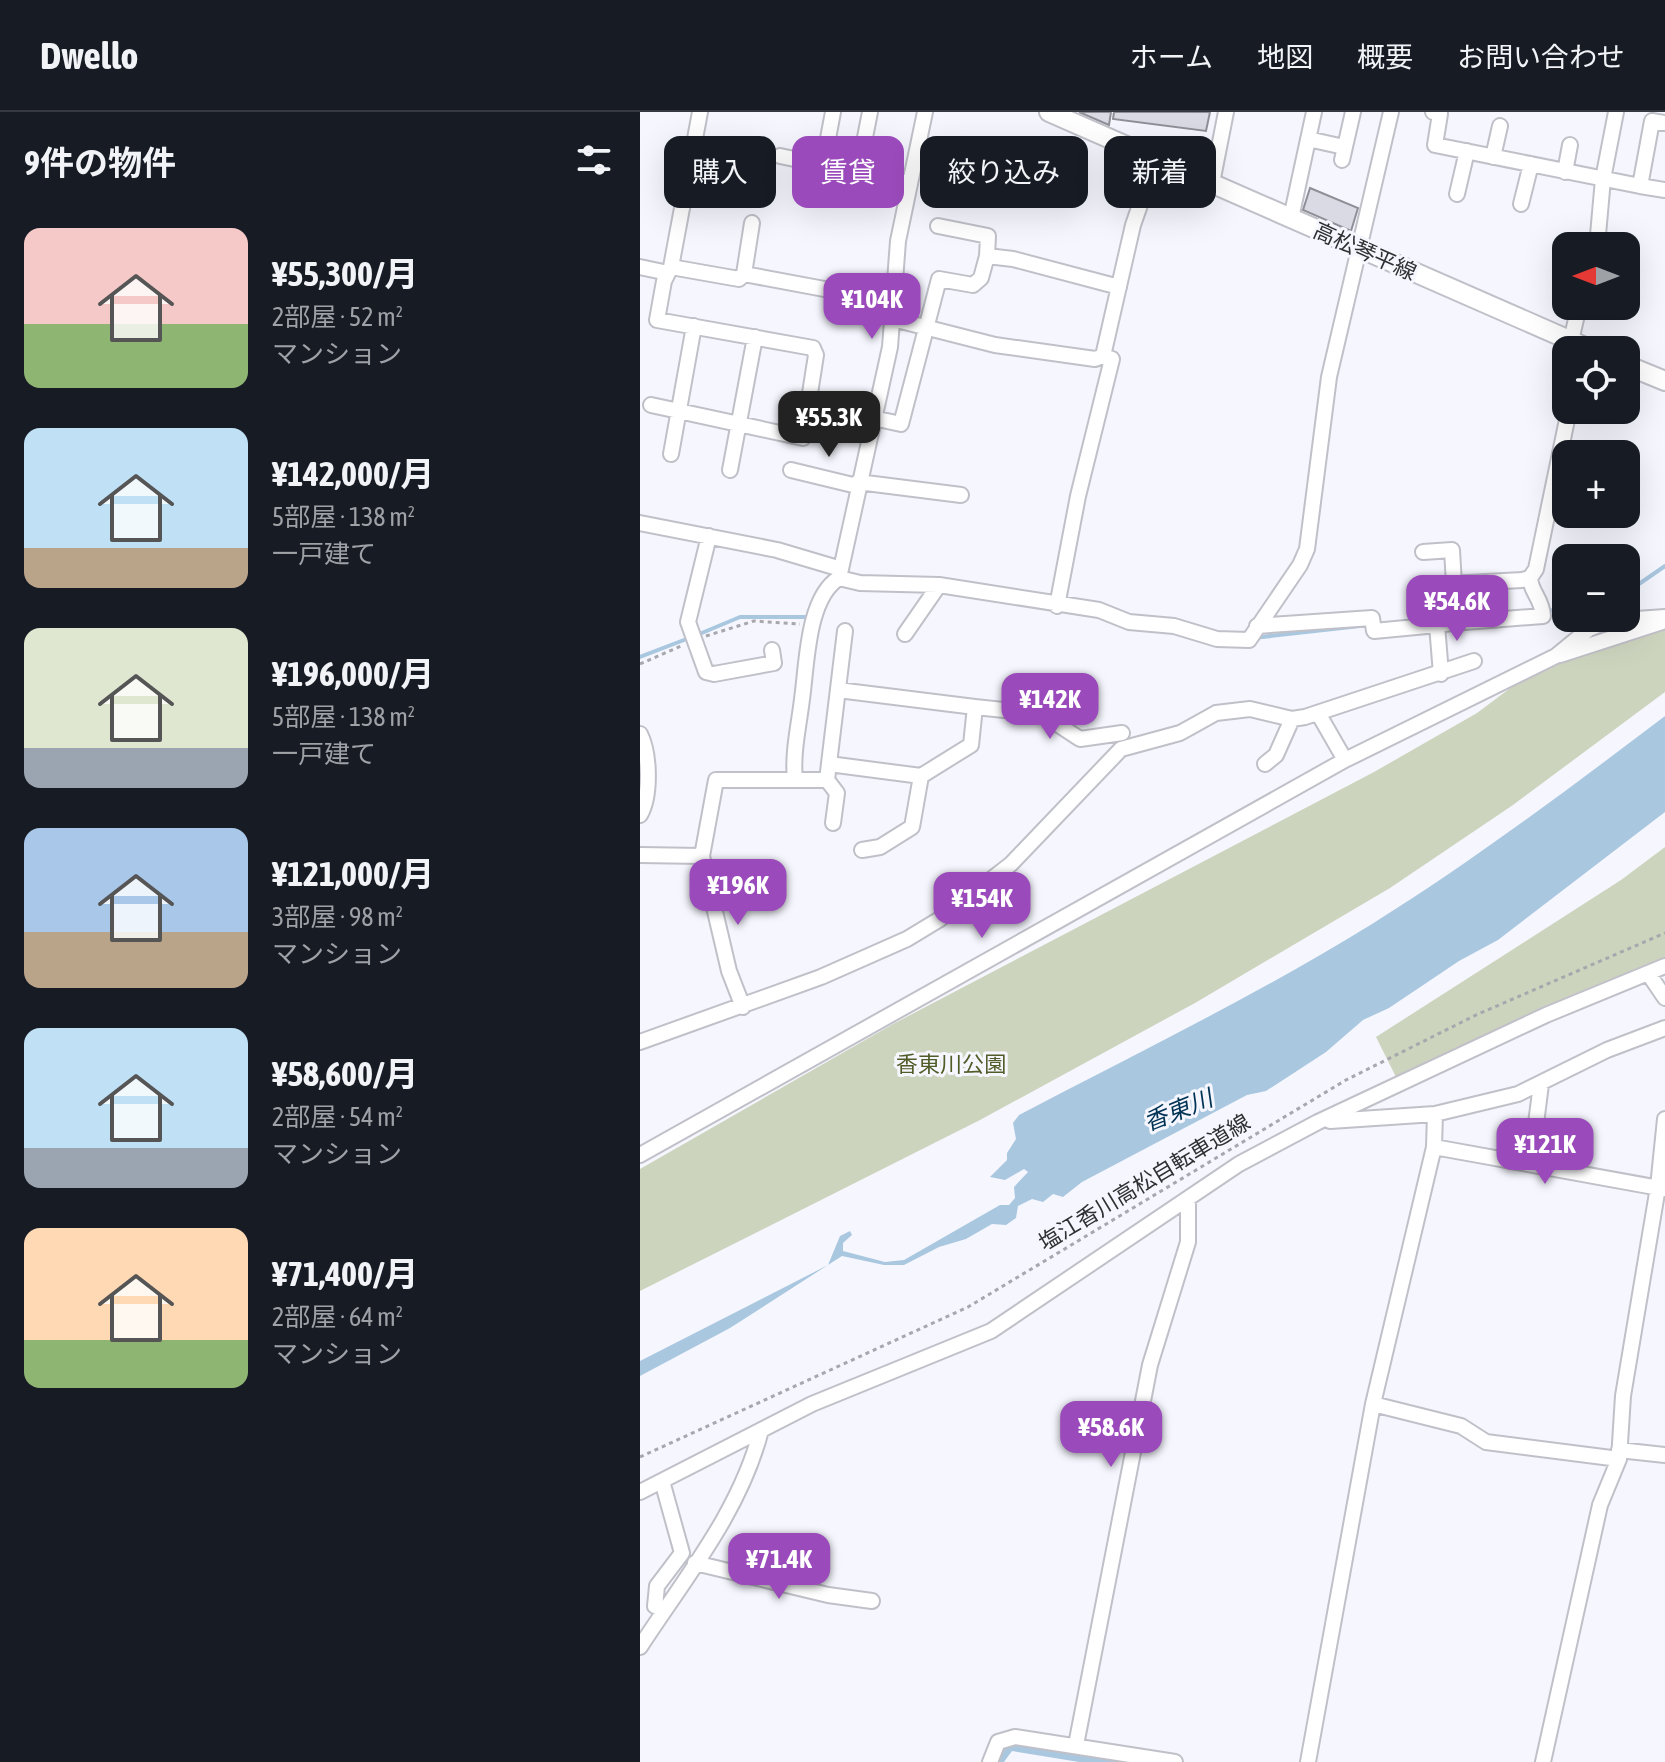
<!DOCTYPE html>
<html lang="ja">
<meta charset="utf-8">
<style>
body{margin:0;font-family:"Asap Condensed","Noto Sans JP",sans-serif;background:#20242c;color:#f1f3f6;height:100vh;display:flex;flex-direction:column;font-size:30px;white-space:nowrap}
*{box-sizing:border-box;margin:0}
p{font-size:26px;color:#9ea1a6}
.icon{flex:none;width:44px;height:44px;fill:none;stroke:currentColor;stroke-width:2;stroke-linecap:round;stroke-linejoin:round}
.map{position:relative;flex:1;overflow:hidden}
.details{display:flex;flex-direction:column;background:#171b24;width:640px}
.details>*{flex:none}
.hud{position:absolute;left:24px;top:24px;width:760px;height:72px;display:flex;gap:16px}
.needle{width:52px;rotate:270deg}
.buttons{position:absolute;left:912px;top:120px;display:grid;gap:16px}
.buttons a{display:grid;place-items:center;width:88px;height:88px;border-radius:16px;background:#171b24;box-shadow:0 8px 32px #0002;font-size:40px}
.price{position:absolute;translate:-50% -68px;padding:0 18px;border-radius:16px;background:#9a4aba;color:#fff;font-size:26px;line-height:52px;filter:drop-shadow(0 2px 4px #0008)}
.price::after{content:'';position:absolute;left:50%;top:48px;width:24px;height:18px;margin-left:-12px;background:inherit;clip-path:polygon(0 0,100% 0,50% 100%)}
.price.on{background:#222;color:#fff}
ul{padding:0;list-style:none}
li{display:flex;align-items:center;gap:24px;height:200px;padding:0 24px}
li span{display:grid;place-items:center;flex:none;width:224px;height:160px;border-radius:16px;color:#555}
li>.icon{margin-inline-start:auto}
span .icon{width:96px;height:96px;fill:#fffc;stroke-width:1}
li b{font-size:34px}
h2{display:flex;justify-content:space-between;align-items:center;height:96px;padding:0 24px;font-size:34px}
.pill{padding:0 28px;border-radius:16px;background:#171b24;box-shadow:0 8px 32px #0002;font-size:28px;line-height:72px}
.pill.on{background:#9a4aba;color:#fff}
header{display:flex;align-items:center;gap:48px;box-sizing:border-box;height:112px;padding:0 40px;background:#171b24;border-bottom:2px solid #363941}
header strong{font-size:38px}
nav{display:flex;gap:44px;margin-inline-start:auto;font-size:28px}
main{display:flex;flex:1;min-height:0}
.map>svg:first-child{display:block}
.green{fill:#cdd4be}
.water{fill:#aac7e0}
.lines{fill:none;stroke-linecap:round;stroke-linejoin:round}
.stream{stroke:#aac7e0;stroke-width:4}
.building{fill:#d9dae3;stroke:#8f8f97;stroke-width:2}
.minor-casing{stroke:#c0c0c9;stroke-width:18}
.major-casing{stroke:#c0c0c9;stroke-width:22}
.path{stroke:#a7a8ad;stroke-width:3;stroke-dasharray:4 4;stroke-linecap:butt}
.minor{stroke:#fff;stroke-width:14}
.major{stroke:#fff;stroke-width:18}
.labels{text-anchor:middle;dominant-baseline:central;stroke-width:6;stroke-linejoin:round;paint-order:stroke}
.street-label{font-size:22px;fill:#303033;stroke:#f6f7fe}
.park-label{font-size:22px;fill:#505d29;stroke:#f6f7fe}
.water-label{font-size:24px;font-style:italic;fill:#003354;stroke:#f6f7fe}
</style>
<header>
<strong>Dwello</strong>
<nav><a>ホーム</a><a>地図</a><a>概要</a><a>お問い合わせ</a></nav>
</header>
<main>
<section class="details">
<h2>9件の物件<svg class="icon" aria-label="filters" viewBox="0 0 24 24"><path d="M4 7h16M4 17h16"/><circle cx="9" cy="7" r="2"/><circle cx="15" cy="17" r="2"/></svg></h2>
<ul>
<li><span style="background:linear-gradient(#f6c9c9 60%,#8fb573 0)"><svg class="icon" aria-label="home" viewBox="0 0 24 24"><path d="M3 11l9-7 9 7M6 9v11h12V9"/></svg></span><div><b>¥55,300/月</b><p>2部屋 · 52 m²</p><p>マンション</p></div></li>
<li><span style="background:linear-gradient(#bfe0f5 75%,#b9a48a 0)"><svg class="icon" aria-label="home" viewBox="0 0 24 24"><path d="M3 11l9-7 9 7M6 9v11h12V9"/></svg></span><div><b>¥142,000/月</b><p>5部屋 · 138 m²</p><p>一戸建て</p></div></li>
<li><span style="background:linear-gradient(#dfe7d0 75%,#9aa5b1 0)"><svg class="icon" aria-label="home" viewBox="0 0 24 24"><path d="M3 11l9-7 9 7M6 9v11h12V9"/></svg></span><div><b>¥196,000/月</b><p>5部屋 · 138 m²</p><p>一戸建て</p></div></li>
<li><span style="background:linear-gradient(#a9c7e8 65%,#b9a48a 0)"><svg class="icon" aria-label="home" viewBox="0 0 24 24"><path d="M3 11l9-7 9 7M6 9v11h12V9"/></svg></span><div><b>¥121,000/月</b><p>3部屋 · 98 m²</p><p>マンション</p></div></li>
<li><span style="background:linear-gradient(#bfe0f5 75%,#9aa5b1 0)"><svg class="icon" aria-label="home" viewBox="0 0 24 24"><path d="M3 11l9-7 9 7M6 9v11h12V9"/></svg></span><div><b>¥58,600/月</b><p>2部屋 · 54 m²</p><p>マンション</p></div></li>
<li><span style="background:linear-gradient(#ffd9b3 70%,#8fb573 0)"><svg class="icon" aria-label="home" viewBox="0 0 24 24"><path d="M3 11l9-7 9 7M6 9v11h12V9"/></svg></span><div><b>¥71,400/月</b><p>2部屋 · 64 m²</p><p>マンション</p></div></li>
</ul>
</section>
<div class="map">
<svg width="1025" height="1650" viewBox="0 0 1025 1650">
<rect width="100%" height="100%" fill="#f6f7fe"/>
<path class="green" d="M1025,515V580L873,693L750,776L555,891L340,1008L0,1179V1057L253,912L734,660L837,601L881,568L926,547Z
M1025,735V845L903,895L757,967L736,925L981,768Z"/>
<path class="water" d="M1025,604V700L858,828L819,849L749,896L723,908L686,940L626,979L607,983L442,1070L423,1085L413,1082L403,1090L392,1087L378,1094L376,1106L366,1113L352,1112L326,1127L299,1135L264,1153H244L202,1144L90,1216L0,1264V1249L188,1153L200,1124L210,1119L212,1123L203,1131V1139L245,1150L264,1148L360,1093H369L375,1086L374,1075L388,1060L384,1057L365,1068L350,1065L367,1048V1041L376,1027L373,1011L379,1003C497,941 619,882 732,812C833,749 930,676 1025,604Z
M366,1630L514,1650H439L372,1639L364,1650H354Z"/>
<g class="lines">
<path class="stream" d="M986,481L1025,454
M904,499L926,497
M57,523L100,505H165
M613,526L720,514
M0,545L44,528"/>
</g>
<path class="building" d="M439,0H471L469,13Z
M474,0H570L566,19L473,7Z
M670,76L718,96L711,119L663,98Z"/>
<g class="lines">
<g class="minor-casing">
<path id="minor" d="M793,0L800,2L795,33L1000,74
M1025,11L1012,9L1000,74L1025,78
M668,27L704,35
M140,44L269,71
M853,45L860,14
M702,48L713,0
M183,53L193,0
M925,60L930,33
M218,61L230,0
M572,71L586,0
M817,82L827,39
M881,92L891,52
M651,106L674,0
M298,114L348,124L347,144
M957,134L963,67L976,0
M0,155L28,161
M31,155L99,167L104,162L254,190
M104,162L112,111
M253,207L355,233L455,247L463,244L493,113L516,47
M931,229L939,194
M169,290L234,301
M11,293L163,326L176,243L173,236L17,208L24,169L31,155L60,0
M233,306L261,312L299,167L333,173L341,166L347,144L373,147L479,175
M31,342L54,214
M90,358L115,225
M151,358L217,374
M218,370L321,383
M0,411L137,438L201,457
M69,424L48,510L66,560L74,562L134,551L132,538
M783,440L812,438L814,472
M199,466L250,235L258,129L285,0
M417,494L438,384L472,247L463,244
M812,511L903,504C902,486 891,481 890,466
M617,514L732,506L734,519L797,513
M265,522L299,473
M920,543L1022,510
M801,562L797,513L812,511L810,472L882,468L890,466L896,457L929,298
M335,595L402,602L440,627L482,621
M678,601L705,648L916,544L949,517L968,509L1025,505
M0,622C10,642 11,684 0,703
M189,652L281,664L331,633L335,595L198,578
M625,652L636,643L652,607
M155,668C152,642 159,613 162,587C167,552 167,486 199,466L220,471L299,473L459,498L489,510L534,514L577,527L609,528L660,453L667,437L689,265L751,0
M187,668L197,681L193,711
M222,738L240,735L272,715L281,664
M0,743L62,744
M1008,861L1025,886
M103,895L89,859L62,744L76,668H187L205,519
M0,930L181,865L267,827L300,807L371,752L481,637L540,621L576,601L610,597L652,607L665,605L834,549
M690,1009L795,1002L878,982L967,938L1025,916
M794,1035L1025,1077
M0,1043L705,648
M892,1043L901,972
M733,1292L821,1314L846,1330L979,1347
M979,1338L1025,1343
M22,1369L42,1441L17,1474L15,1494L24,1498
M0,1380L172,1292L351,1219L599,1052L678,1010L906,903L1025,854
M55,1451L188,1483L232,1489
M0,1535C45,1466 101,1398 121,1318
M436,1633L510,1253L548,1130V1088
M350,1650L358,1630L375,1625L535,1650
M668,1650L733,1292L794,1035L795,1002
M903,1650L960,1393L979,1347L983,1284L1018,1075L1025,1007"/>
</g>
<g class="major-casing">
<path id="major" d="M409,0L952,238
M986,253L1025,269"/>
</g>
<path class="path" d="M66,524L114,509L160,512
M0,552L41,534
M0,1345L328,1195L706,968L836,903L1025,821"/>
<use href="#minor" class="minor"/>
<use href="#major" class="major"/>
</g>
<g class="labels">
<g class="street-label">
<text transform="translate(725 139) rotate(24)">高松琴平線</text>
<text transform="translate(504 1070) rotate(-31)">塩江香川高松自転車道線</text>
</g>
<g class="park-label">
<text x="311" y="952">香東川公園</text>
</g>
<g class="water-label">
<text transform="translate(538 998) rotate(-22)">香東川</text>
</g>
</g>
</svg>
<div class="buttons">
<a><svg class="needle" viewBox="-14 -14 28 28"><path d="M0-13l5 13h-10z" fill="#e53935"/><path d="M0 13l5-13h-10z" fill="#9ea1a6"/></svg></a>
<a><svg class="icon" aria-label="locate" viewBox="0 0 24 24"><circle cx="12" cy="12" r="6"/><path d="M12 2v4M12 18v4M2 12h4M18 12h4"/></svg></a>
<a>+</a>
<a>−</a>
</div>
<b class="price" style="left:232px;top:229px">¥104K</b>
<b class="price on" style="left:189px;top:347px">¥55.3K</b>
<b class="price" style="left:817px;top:531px">¥54.6K</b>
<b class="price" style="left:410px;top:629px">¥142K</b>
<b class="price" style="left:98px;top:815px">¥196K</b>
<b class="price" style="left:342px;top:828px">¥154K</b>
<b class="price" style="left:905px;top:1074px">¥121K</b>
<b class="price" style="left:471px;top:1357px">¥58.6K</b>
<b class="price" style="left:139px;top:1489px">¥71.4K</b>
<div class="hud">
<a class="pill">購入</a>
<a class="pill on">賃貸</a>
<a class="pill">絞り込み</a>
<a class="pill">新着</a>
</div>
</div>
</main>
